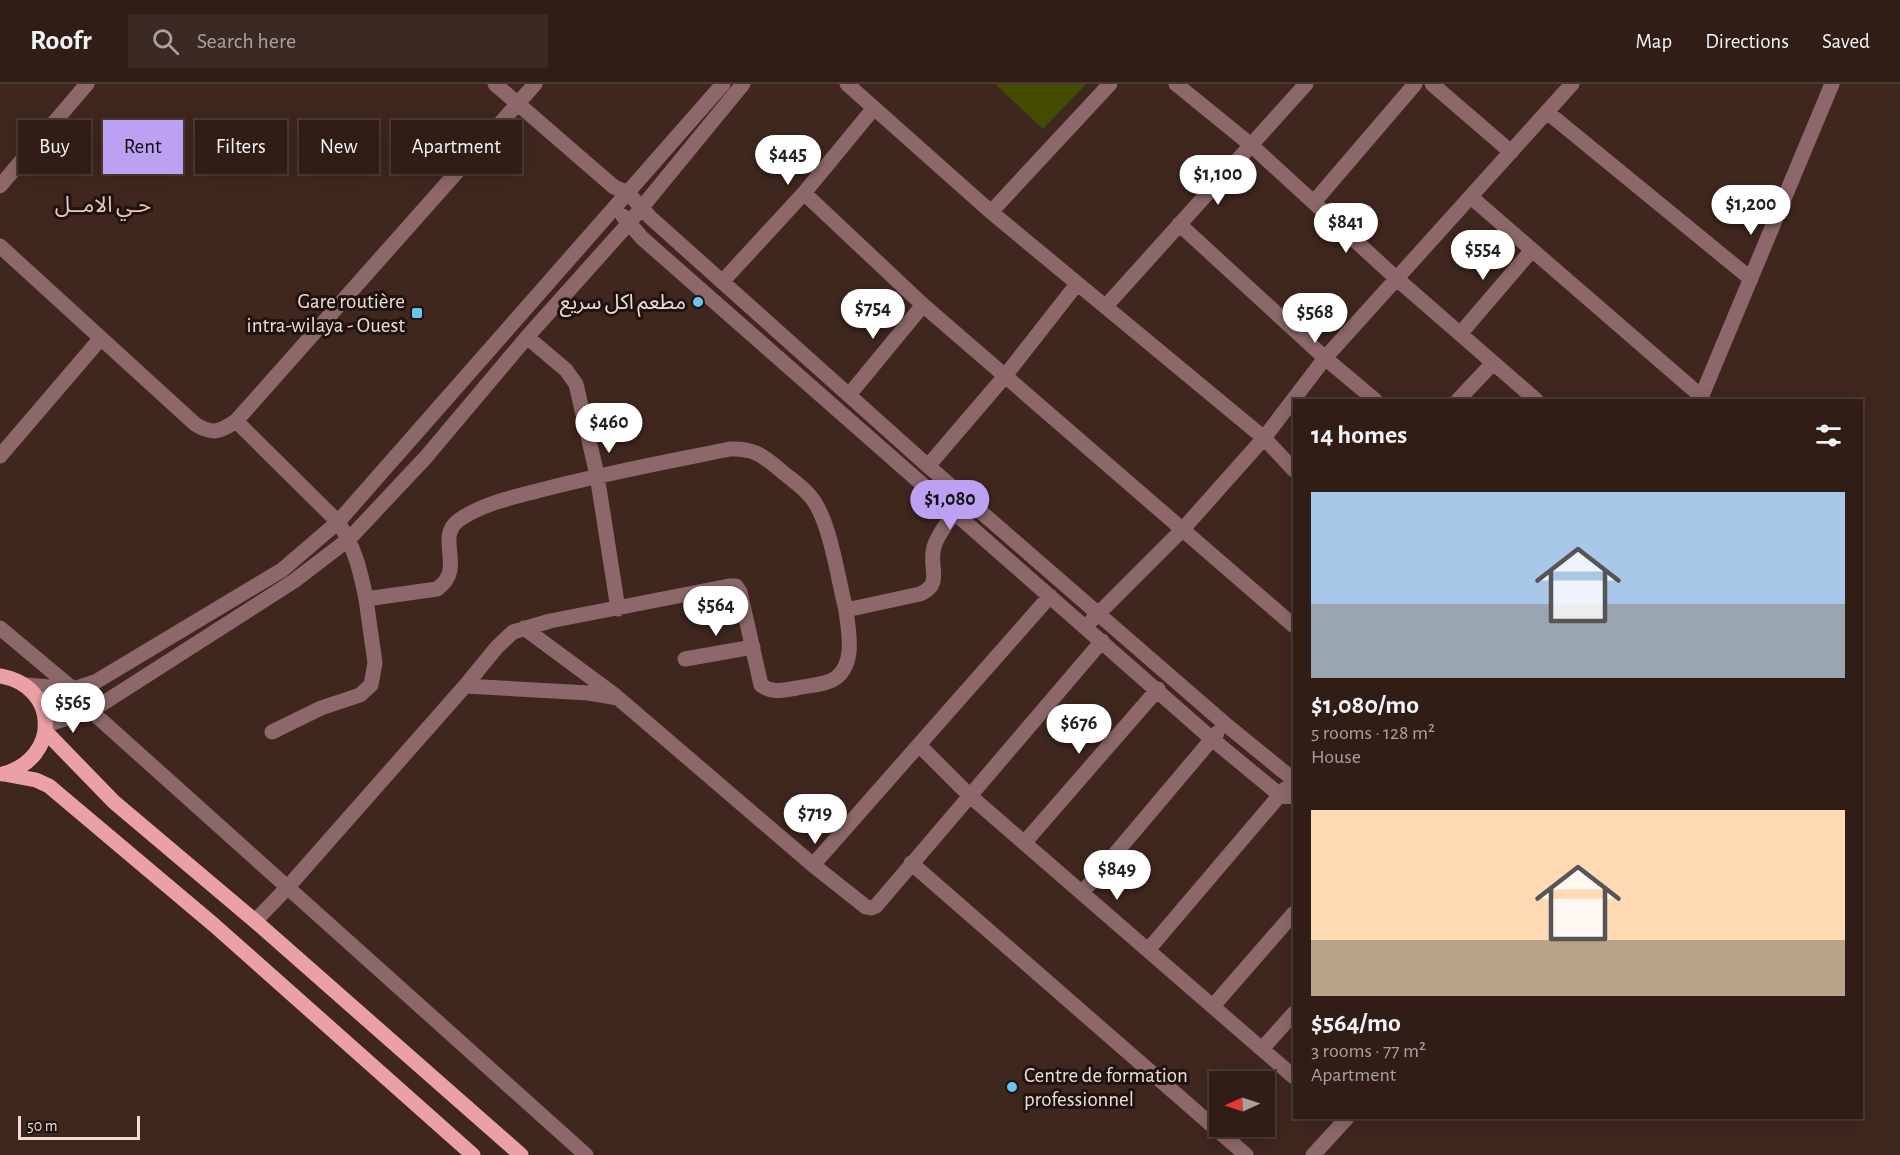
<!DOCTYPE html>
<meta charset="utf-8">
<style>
body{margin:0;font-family:"Alegreya Sans","Noto Sans Arabic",sans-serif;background:#3b2a23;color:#f1f3f6;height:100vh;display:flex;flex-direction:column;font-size:22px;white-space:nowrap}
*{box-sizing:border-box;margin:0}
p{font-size:20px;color:#a7a2a1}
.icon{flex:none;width:33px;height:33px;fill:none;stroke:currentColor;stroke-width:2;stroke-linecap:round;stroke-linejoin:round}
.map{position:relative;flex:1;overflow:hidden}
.panel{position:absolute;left:1293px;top:315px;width:570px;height:720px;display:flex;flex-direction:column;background:#2f1d16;border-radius:0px;box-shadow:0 3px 15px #0003,0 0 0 2px #4a3b35}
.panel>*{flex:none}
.banner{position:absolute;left:18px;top:36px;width:570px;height:54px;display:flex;gap:12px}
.needle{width:39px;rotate:267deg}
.tools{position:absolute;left:1209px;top:987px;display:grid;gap:12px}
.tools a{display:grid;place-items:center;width:66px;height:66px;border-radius:0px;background:#2f1d16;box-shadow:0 3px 15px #0003,0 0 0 2px #4a3b35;font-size:30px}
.scale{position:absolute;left:18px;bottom:15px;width:122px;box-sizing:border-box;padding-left:6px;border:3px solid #edddd7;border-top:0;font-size:16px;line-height:21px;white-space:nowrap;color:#edddd7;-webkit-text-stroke:4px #1e130f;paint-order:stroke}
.price{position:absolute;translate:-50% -51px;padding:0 14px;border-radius:21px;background:#fff;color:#222;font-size:20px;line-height:39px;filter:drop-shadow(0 2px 3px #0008)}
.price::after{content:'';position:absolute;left:50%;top:36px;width:18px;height:14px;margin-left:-9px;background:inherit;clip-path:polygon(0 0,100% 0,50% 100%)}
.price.active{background:#bca0f2;color:#111}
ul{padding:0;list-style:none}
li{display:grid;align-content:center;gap:12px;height:318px;padding:0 18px}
li span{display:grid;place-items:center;height:186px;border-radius:0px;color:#555}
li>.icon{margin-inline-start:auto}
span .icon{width:108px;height:108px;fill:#fffc;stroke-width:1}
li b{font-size:26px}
h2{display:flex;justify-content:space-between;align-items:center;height:72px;padding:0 18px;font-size:26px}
.tag{padding:0 21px;border-radius:0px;background:#2f1d16;box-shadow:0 3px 15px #0003,0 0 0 2px #4a3b35;font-size:21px;line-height:54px}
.tag.active{background:#bca0f2;color:#111}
header{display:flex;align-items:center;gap:36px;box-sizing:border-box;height:84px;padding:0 30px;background:#2f1d16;border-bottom:2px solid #4a3b35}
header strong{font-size:28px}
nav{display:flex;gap:33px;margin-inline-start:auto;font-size:21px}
.search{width:420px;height:54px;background:#3b2a23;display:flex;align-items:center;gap:15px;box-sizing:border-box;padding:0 21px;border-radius:0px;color:#a7a2a1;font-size:22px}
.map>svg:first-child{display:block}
.green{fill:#444b02}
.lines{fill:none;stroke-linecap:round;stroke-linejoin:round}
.minor{stroke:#8d686a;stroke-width:15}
.major{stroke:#eba0a5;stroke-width:15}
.poi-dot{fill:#69c4f1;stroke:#1e130f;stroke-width:2}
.labels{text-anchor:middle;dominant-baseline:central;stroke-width:6;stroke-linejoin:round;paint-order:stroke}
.poi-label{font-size:21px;fill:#edddd7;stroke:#1e130f;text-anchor:end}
.neighbourhood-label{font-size:22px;fill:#e9c8bd;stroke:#1e130f}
</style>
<header>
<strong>Roofr</strong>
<div class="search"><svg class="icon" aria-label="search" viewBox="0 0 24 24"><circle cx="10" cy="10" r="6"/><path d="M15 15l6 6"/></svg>Search here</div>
<nav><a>Map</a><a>Directions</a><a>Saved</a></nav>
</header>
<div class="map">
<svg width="1900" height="1071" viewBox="0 0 1900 1071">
<rect width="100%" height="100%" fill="#3f271e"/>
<path class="green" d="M995,0H1086L1043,45Z"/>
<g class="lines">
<path class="minor" d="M495,0L614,103L628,109L651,134L928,382L1224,639L1294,696
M847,0L991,128L1264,354L1294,386
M1176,0L1251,61L1397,195L1536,316
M1432,0L1511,68
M1547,28L1751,195
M0,102L87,0
M804,109L923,221L1294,542
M1471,113L1702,313
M1314,118L1415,0
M991,128L1110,0
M623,132L642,154L1212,655L1280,711L1294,713
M1179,140L1325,274L1375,316
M0,162L195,340C212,351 220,348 236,337L535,0
M722,198L804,109L874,24
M1106,222L1306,0
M1460,250L1532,166
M527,253L566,286L576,300L597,391L618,525
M849,311L923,221
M1458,316L1493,279
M1700,316L1832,0
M236,337L338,438C355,464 360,485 366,515
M0,372L101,254
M928,382L1005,292L1077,200
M1092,536L1183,445L1264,354L1325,274L1572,0
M0,544L73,605
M524,544L616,612
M685,575L753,563
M26,601L73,605L97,597L282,486L338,438L723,0
M465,602L589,609L618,614L813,781L866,823L871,824L876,822L1102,557
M91,627L586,1071
M45,641L91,627L294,497L349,455L426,373L527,253L629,139L743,0
M272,648L321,624L360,611L371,601L375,579L366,515L437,505C467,484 434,454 459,436C482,420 510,414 537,407C600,390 665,378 730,365C753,364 762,371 779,385C789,394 802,402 810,412C830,434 838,496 846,526
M920,662L969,711L1294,993
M1025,758L1158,605
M911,779L1246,1071
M813,781L1050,512
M1082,809L1217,649
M255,837L287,804L465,602L497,563L513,548L550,537L729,502H736L740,508L761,601C773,610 783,606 797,604C809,601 828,601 837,593C856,577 848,546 846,526L920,510C944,500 928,483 934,463C937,451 947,440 954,429
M1148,866L1285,705
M1213,922L1294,829
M1262,965L1294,929
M1313,1071L1347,1034"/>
<path class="major" d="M0,592C59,602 61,674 3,690
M45,647L114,718L255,837L521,1071
M4,690L36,696L49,702L214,841L473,1071"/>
</g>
<g class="poi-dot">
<circle cx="698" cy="218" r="6"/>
<rect x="411" y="223" width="12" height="12" rx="3"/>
<circle cx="1012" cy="1003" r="6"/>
</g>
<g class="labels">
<g class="poi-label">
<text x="405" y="217">Gare routière<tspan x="405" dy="24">intra-wilaya - Ouest</tspan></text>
<text x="686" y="218">مطعم اكل سريع</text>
<text x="1024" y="991" text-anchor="start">Centre de formation<tspan x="1024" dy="24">professionnel</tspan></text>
</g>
<g class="neighbourhood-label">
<text x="103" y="121">حـي الامــل</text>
</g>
</g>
</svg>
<div class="tools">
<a><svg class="needle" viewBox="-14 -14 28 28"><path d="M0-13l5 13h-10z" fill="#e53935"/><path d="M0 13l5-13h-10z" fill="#a7a2a1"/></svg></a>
</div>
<div class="scale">50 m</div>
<b class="price" style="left:788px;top:102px">$445</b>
<b class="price" style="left:1218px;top:122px">$1,100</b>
<b class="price" style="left:1751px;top:152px">$1,200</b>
<b class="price" style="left:1346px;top:170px">$841</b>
<b class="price" style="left:1483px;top:197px">$554</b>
<b class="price" style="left:873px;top:256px">$754</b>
<b class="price" style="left:1315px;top:260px">$568</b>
<b class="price" style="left:609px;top:370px">$460</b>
<b class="price active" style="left:950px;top:447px">$1,080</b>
<b class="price" style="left:716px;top:553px">$564</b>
<b class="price" style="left:73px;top:650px">$565</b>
<b class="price" style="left:1079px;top:671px">$676</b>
<b class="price" style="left:815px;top:761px">$719</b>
<b class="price" style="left:1117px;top:817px">$849</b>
<div class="banner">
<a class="tag">Buy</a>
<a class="tag active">Rent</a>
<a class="tag">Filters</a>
<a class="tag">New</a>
<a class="tag">Apartment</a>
</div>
<section class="panel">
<h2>14 homes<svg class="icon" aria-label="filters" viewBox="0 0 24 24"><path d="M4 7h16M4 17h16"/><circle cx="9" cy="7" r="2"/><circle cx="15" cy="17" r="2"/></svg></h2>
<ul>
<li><span style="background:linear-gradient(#a9c7e8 60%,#9aa5b1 0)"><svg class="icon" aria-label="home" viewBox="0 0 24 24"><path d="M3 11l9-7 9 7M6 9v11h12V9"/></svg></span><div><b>$1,080/mo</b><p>5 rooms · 128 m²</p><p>House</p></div></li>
<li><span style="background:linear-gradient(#ffd9b3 70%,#b9a48a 0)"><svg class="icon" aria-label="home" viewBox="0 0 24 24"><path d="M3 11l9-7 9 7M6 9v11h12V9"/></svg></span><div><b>$564/mo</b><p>3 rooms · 77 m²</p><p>Apartment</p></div></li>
</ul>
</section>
</div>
